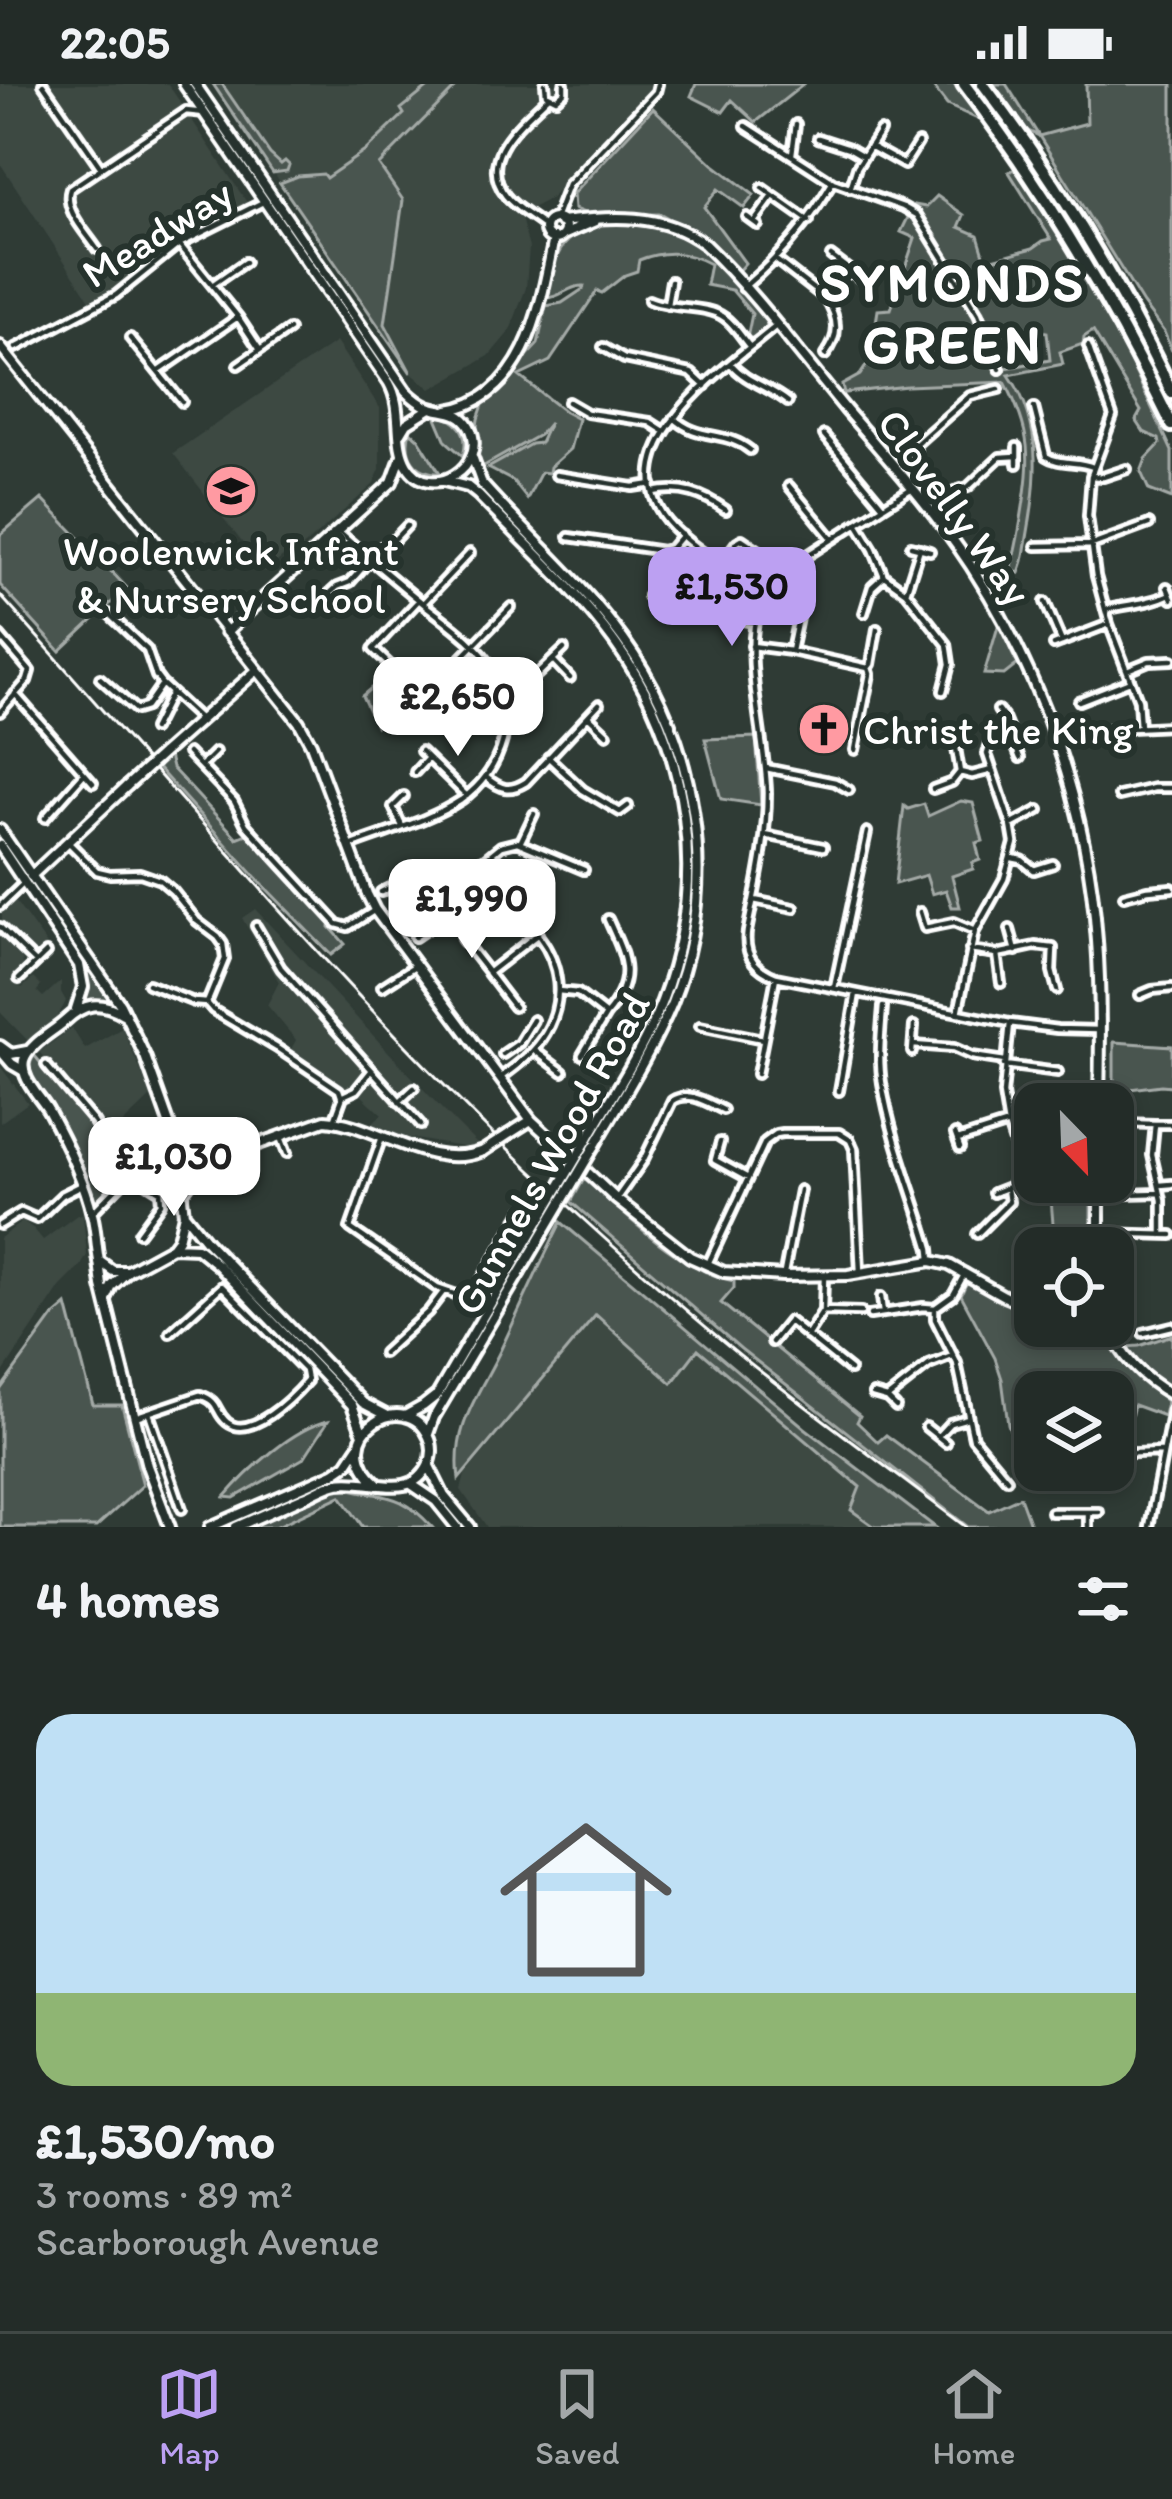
<!DOCTYPE html>
<meta charset="utf-8">
<style>
body{margin:0;font-family:Itim,sans-serif;background:#2b3430;color:#f1f3f6;height:100vh;display:flex;flex-direction:column;font-size:45px;white-space:nowrap}
*{box-sizing:border-box;margin:0}
p{font-size:39px;color:#a3a7a8}
.icon{flex:none;width:66px;height:66px;fill:none;stroke:currentColor;stroke-width:2;stroke-linecap:round;stroke-linejoin:round}
.map{position:relative;height:1443px;overflow:hidden}
.drawer{display:flex;flex-direction:column;background:#232c28;flex:1}
.drawer>*{flex:none}
.needle{width:78px;rotate:157deg}
.fabs{position:absolute;left:1014px;top:999px;display:grid;gap:24px}
.fabs a{display:grid;place-items:center;width:120px;height:120px;border-radius:24px;background:#232c28;box-shadow:0 6px 18px #0003,0 0 0 3px #404845;font-size:60px}
.price{position:absolute;translate:-50% -102px;padding:0 27px;border-radius:24px;background:#fff;color:#222;font-size:39px;line-height:78px;filter:drop-shadow(0 3px 6px #0008)}
.price::after{content:'';position:absolute;left:50%;top:72px;width:36px;height:27px;margin-left:-18px;background:inherit;clip-path:polygon(0 0,100% 0,50% 100%)}
.price.current{background:#bca0f2;color:#111}
ul{padding:0;list-style:none}
li{display:grid;align-content:center;gap:24px;height:636px;padding:0 36px}
li span{display:grid;place-items:center;height:372px;border-radius:36px;color:#555}
li>.icon{margin-inline-start:auto}
span .icon{width:216px;height:216px;fill:#fffc;stroke-width:1}
li b{font-size:51px}
h2{display:flex;justify-content:space-between;align-items:center;height:144px;padding:0 36px;font-size:51px}
.status{display:flex;justify-content:space-between;align-items:center;height:84px;padding:0 60px;background:#232c28;direction:ltr}
.status svg{height:33px;fill:currentColor}
.tab-bar{display:flex;justify-content:space-around;align-items:center;height:168px;border-top:3px solid #404845;background:#232c28;font-size:33px;color:#a3a7a8}
.tab-bar a{display:grid;justify-items:center;gap:6px}
.tab-bar .current{color:#bca0f2}
.map>svg:first-child{display:block}
.built{fill:#3c4842}
.green{fill:#4a544f;stroke:#a4aaa7;stroke-width:3;fill-rule:evenodd}
.lines{fill:none;stroke-linecap:round;stroke-linejoin:round}
.street-casing{stroke:#fff;stroke-width:14}
.secondary-casing{stroke:#fff;stroke-width:16}
.primary-casing{stroke:#fff;stroke-width:16}
.highway-casing{stroke:#fff;stroke-width:20}
.street{stroke:#26332d;stroke-width:4.5}
.secondary{stroke:#26332d;stroke-width:8}
.primary{stroke:#26332d;stroke-width:8}
.highway{stroke:#26332d;stroke-width:10}
.rail{stroke:#fff;stroke-width:3}
.secondary-bridge-casing{stroke:#fff;stroke-width:16;stroke-linecap:butt}
.primary-bridge-casing{stroke:#fff;stroke-width:16;stroke-linecap:butt}
.secondary-bridge{stroke:#26332d;stroke-width:8}
.primary-bridge{stroke:#26332d;stroke-width:8}
.labels{text-anchor:middle;dominant-baseline:central;stroke-width:12;stroke-linejoin:round;paint-order:stroke}
.street-label{font-size:42px;fill:#fff;stroke:#26332d}
.poi-label{font-size:42px;fill:#fff;stroke:#26332d}
.district-label{font-size:54px;font-weight:bold;letter-spacing:3px;fill:#fff;stroke:#26332d}
</style>
<div class="status"><b>22:05</b><svg viewBox="0 0 49 12"><path d="M0 12V9h3v3zM5 12V6h3v6zM10 12V3h3v9zM15 12V0h3v12zM26 1h20v11H26zM47 4h2v5h-2z"/></svg></div>
<div class="map">
<svg width="1172" height="1443" viewBox="0 0 1172 1443">
<rect width="100%" height="100%" fill="#2f3b35"/>
<filter id="ink" filterUnits="userSpaceOnUse"><feTurbulence type="fractalNoise" baseFrequency=".00833" numOctaves="2"/><feDisplacementMap in="SourceGraphic" scale="24" xChannelSelector="R" yChannelSelector="G"/><feConvolveMatrix kernelMatrix="1 2 1 2 8 2 1 2 1" color-interpolation-filters="sRGB"/></filter>
<g filter="url(#ink)">
<path class="built" d="M0,0H168L248,120L226,129L154,167L152,179L91,218L0,79Z
M213,0H452L296,121Z
M460,0H655L654,6L551,114L520,130L529,164L526,204L510,247L489,272L431,305L411,289L385,240L403,116L379,81Z
M336,258L380,324V385L373,401L297,468L284,472L265,488L173,369Z
M15,817L47,861L41,867L34,868L2,836V830Z
M255,825L442,1025L480,1063L474,1065L398,1052L369,1042L382,1030L361,1011L357,1015L346,1004L290,967L296,956L267,921L279,898L242,834Z
M0,851L22,873L23,881L12,894L22,904L33,894L41,902L37,907L43,913L61,897V908L66,917L63,923L57,933L29,958L0,928Z
M72,944L85,965L122,944L152,1012L107,1055L99,1037L77,1009L39,968Z
M0,982L28,1019L0,1039Z
M83,1130L87,1171L81,1182L61,1202L0,1293V1154L23,1137L34,1145L43,1156L77,1131Z
M596,1231L671,1299L698,1265L861,1404L851,1426L875,1443H487L461,1406L465,1391Z"/>
<path class="green" d="M213,0H222L270,70L281,80L285,77L289,81L287,87L273,89Z
M432,0H454L456,3L379,81L403,116L385,240L411,289L280,99L298,92L323,90L326,94L365,67L404,30L401,25Z
M696,0H804L756,38L732,16L723,28L691,12Z
M931,0H956L984,38L947,21Z
M992,0H1006L1039,52L1087,39L1086,0H1172V267L1164,248L1143,220L1039,52L1026,46Z
M653,24L713,80L754,111L744,124L718,105L704,123L745,179L738,187L707,156L661,130L589,131L574,125L573,110Z
M1015,85L1054,143L1125,266L1172,367V415L1149,406L1141,388L1146,375L1160,360L1159,355L1144,348L1136,336L1141,327L1093,247L1084,253L1083,260L1060,268L1063,280L1009,291C1049,347 1034,413 1023,477L1019,489L1010,486C1016,467 1019,448 1022,429C1031,373 1032,349 1005,298L907,302L844,309L842,301L860,291L870,276L878,226L891,225L915,154L901,148L914,121L926,123L937,112L964,131L959,143L978,151L986,177L1033,164L1043,157L1051,155L1009,88ZM1016,243L1047,248L1050,276L1005,284L994,261L1000,252Z
M614,138C696,136 719,180 766,237L767,243L756,254H747L752,230L732,206L706,201L710,180C686,167 664,166 639,176L637,187L625,191L602,209L597,207L550,277L519,292L565,328L578,335L570,365L550,383L549,389L541,388L527,415L513,397L488,384L531,360L540,359L549,339L539,351L484,382L480,381L476,350L478,335L484,318L538,260L546,222L562,219L583,205L584,202C569,201 561,214 546,214C553,166 565,146 614,138Z
M435,331C458,334 470,349 463,372L446,357Z
M410,347L418,354L440,389C415,389 403,371 410,347Z
M42,415L127,504L60,567L0,501V451Z
M999,539C1007,553 1009,567 1018,580L1004,591L984,590Z
M377,599L400,623L376,642L362,612Z
M756,653L761,721L721,715L705,655Z
M169,672L172,684L237,754L249,749L331,840L330,843L345,860L331,871L260,798L157,683Z
M961,717L973,719L983,757L976,759L980,776L972,779L973,785L952,792L960,823H952L946,806L932,810L926,791L895,800L904,722L908,725L924,720L928,732Z
M78,867L114,919L99,916L82,919C90,895 82,886 78,867Z
M1114,958L1172,962V1002L1161,1001L1114,1007Z
M34,971L93,1041L105,1066L125,1089L124,1093L96,1123L56,1031L28,984Z
M584,1095C628,1131 678,1186 734,1197V1204L721,1219L860,1332L857,1338L878,1358L886,1351L989,1427L1020,1413L1031,1443H968L741,1265L571,1118Z
M1068,1098H1091V1156L1054,1152L1050,1103Z
M561,1138L805,1344L935,1443H875L851,1426L860,1403L698,1265L672,1299L596,1231L459,1395C452,1341 479,1311 501,1265C521,1223 540,1180 561,1138Z
M971,1198L1016,1223L1035,1229V1242H1104L1121,1277L1167,1317L1164,1332L1134,1321L1128,1346L1113,1343V1308H1035V1375L1019,1373L1008,1340L1002,1295L995,1274L961,1211L966,1200Z
M67,1221L93,1321H122L143,1401L96,1443H0V1306L53,1233Z
M1172,1251V1305L1145,1288L1125,1263L1139,1262Z
M328,1337L304,1374L234,1414L225,1413C248,1386 294,1344 328,1337Z
M350,1405C391,1414 403,1411 432,1443H363L341,1412L275,1443H248L332,1406Z"/>
<g class="lines">
<g class="street-casing">
<path id="street" d="M43,0L101,84
M545,0L546,10L556,15L564,8V0
M746,42L833,98L903,123L917,131L978,230L1000,285
M818,54L849,64L863,72
M870,62L904,81L918,59
M792,70L796,40
M762,104L809,137
M850,105L857,83L880,47
M747,133L758,141
M555,135L568,101L656,8L658,0
M754,138L773,112
M545,143C533,133 515,124 506,112C475,73 523,38 548,13
M179,160L238,233L260,266
M97,165C85,147 63,126 70,105L186,27L205,29
M831,172L865,198
M776,176L826,215C839,235 840,252 825,271
M212,201L245,178
M743,204C780,173 808,140 832,99
M826,215L849,186
M649,216C671,226 707,220 725,234C735,241 742,254 750,263
M667,221L671,197
M130,254L182,318
M1088,262L1113,332L1091,392L1088,432L1096,492L1109,540L1138,616L1140,643
M603,263L624,275L691,289L705,302
M16,264L116,211L179,160L265,117
M731,280C746,298 770,303 788,318
M238,281L289,246
M158,288L238,233
M568,318L587,329L650,338L664,347
M1034,324L1046,372C1059,381 1078,376 1093,383
M674,334C698,357 725,346 750,366
M824,351L883,422
M1017,363V380
M556,391L633,403L652,400
M1091,392L1103,393L1127,385
M789,402L832,454
M912,404L794,480C779,492 766,505 759,523C741,569 766,657 767,709C767,757 756,802 747,848C744,871 755,885 776,893L1010,939L1057,945L1098,946
M653,408C682,402 703,410 726,426
M949,409C924,407 914,383 916,360L970,312L999,305
M935,432L946,422L949,409L968,403L1000,373L1017,372
M857,439L873,465L884,492L906,508L947,560L950,580L943,607
M340,449C368,474 397,498 425,521C449,540 477,559 493,585C520,630 503,687 461,716C429,737 386,748 350,762
M569,453L663,467L671,464L682,451
M911,462L930,467
M1036,462L1092,461L1149,440
M721,479L737,458L742,455L776,478
M1167,503L1172,515
M906,508L920,464
M765,510C737,490 690,464 668,438C606,362 726,284 776,242
M327,512L337,503L350,498L381,463L391,459L407,442
M648,512L715,519L738,535L754,538
M780,518L797,521L800,524L791,567
M1045,518L1062,558
M423,519L470,469
M1105,526C1127,520 1150,520 1170,510
M864,529L872,503L884,492
M109,530L147,566L156,592L162,600L201,636
M0,552L30,587L27,597L0,628
M1054,561L1109,540
M752,562L791,567L868,584L870,590L855,666
M553,576L570,594
M393,584L373,565L419,516
M868,584L871,580L877,545
M1127,586L1149,577L1172,576
M100,594L136,626L146,623L162,600
M15,610L93,699
M503,612L522,605L564,565
M1079,617L1130,597
M406,619L426,599L446,590L511,523
M998,626L1004,634L1020,674
M588,632L607,650
M153,645L171,609
M1057,661L1109,645L1172,642
M956,664L960,688L972,691L992,686
M421,667L467,712
M188,669L234,717L246,741L337,840L348,843L375,826
M548,673L583,706L620,728L628,722
M201,682L215,668
M766,684L835,698L849,706
M415,688L428,674
M486,693C501,706 510,708 526,698L599,620
M933,705L952,698L960,688
M1119,712L1154,704H1172
M45,734L84,690
M1011,741L1039,726
M402,742L393,723L404,712
M765,751L823,763
M521,757L534,730
M68,758L97,787L110,790L140,789L160,796L173,807L197,837L218,853L223,860L225,875L207,919
M1012,774L1022,776L1034,786L1053,780
M484,776L501,762L517,758L584,786
M381,808L426,786L466,782L484,776L493,799L489,818
M1124,812L1148,806L1172,804
M754,816L794,824
M0,822L25,798
M920,828L925,844L954,838L975,847
M256,842L281,884L372,986
M0,843L36,878
M1010,845L1016,867
M393,849C409,834 427,821 449,817C521,802 585,883 546,949C535,968 518,981 500,994
M415,853L437,838L454,833
M462,855L488,888
M970,866L997,870L1035,862L1053,864L1052,887L1057,906
M997,870L1001,899
M19,895L46,869
M148,900L194,918L207,919L213,926L277,964L339,1006L342,1015L334,1037
M382,903L416,881
M834,904L867,748
M558,907L578,909L606,931L582,971
M1140,911L1152,906L1172,904
M514,923L488,889L538,850
M883,923C881,948 878,974 882,999C891,1055 914,1110 930,1165L931,1177
M958,929L975,847L1004,795L1014,759L1011,741L987,670L991,658L1008,649
M606,931C637,894 626,875 608,835
M700,942L763,955
M913,961L954,964L972,972L1005,977
M534,966L563,988
M912,968L914,942
M503,970L519,959L533,936
M46,981L94,1038L113,1071L131,1089L160,1107L161,1119L139,1149
M1004,981L1058,988
M757,990L776,893
M839,1007L856,909
M343,1012L356,1006L372,986L421,1041
M399,1018L414,1004
M1121,1039L1155,1040
M955,1050L960,1064
M281,1053L287,1069
M382,1053L350,1144L437,1204L457,1211L473,1210L523,1126
M958,1056L1008,1040
M720,1058L715,1076L748,1094
M1014,1058L1035,1051
M1160,1101L1172,1100
M993,1109L1026,1096L1008,1040L1003,1010L1010,939
M1125,1110L1160,1109
M617,1114L643,1077L672,1017C689,1006 706,1018 723,1026
M93,1128L131,1089
M0,1141L21,1128L37,1135L62,1111L82,1101
M1101,1149L1172,1151
M977,1150L1009,1118L1007,1104
M1162,1151V1116L1152,1071L1155,1040H1172
M707,1182L765,1058L776,1050L782,1049H839L850,1056L854,1065L860,1188
M784,1189L800,1106
M881,1213L883,1229
M935,1224V1235L957,1279L973,1354L1007,1395
M823,1227L861,1228
M870,1231L923,1223L935,1224L953,1211L965,1189
M1143,1249L1172,1242
M807,1252L823,1227L824,1193
M772,1258L789,1237L850,1286
M383,1269L428,1228L444,1207
M873,1310L887,1314L896,1323
M887,1314L929,1281L952,1272
M149,1329L182,1425
M135,1333L200,1311C221,1318 214,1327 227,1338C250,1357 293,1313 307,1297L305,1286L222,1202L170,1249
M926,1343L946,1359
M938,1352L950,1339L968,1334
M1113,1370L1161,1368
M1051,1428H1099
M1088,1428V1443
M1149,1443L1172,1325"/>
</g>
<g class="secondary-casing">
<path id="secondary" d="M545 145a10 10 0 1 1 20 0a10 10 0 1 1-20 0Z
M561,138C611,132 662,128 704,160C756,210 800,271 846,326C889,376 934,426 971,482C1043,593 1088,724 1097,857C1101,911 1100,966 1099,1020
M565,150L595,137
M0,262L299,638L311,660L367,810L375,826L531,1036L616,1115L690,1173L724,1188L783,1192L848,1191L931,1177L949,1181L1004,1212L1035,1225
M448,326C527,313 541,219 554,154
M226,548L392,398L402,371
M162,670L257,586
M31,792L127,702
M0,966L12,980L24,987
M509,1050L531,1036
M177,1068L189,1078L204,1080L325,1036C377,1040 429,1088 483,1067
M1099,1098V1164
M182,1109L203,1081
M99,1177L102,1202L147,1382L170,1443
M107,1213L112,1202L127,1188
M1108,1242C1121,1273 1143,1295 1172,1311"/>
</g>
<g class="primary-casing">
<path id="primary" d="M184,0L389,299C404,326 393,358 407,381C430,420 491,382 469,342C459,325 444,329 428,323C420,320 412,313 406,307L195,0
M401,349L407,339L429,325
M473,375L482,400C528,452 582,498 623,555C698,658 720,799 672,919C651,969 621,1016 594,1063
M444,397L468,403L478,411C524,459 576,505 615,559C690,663 708,797 662,917C644,965 614,1009 588,1054
M0,746L120,920L145,972L175,1056L184,1130L178,1155L172,1163L128,1187H113L99,1177C96,1161 96,1145 92,1130C84,1095 65,1057 48,1026C39,1011 20,995 24,976C29,960 53,948 65,937C84,919 100,916 123,930
M0,762L79,881L83,903L76,925
M0,962L11,970L27,967
M185,1131L207,1158L363,1319L386,1331
M173,1163L197,1164L218,1181L352,1321L363,1350
M405,1332L423,1322L437,1311L510,1186
M428,1350L434,1333L519,1190
M429,1382L444,1412L470,1443
M411,1400L436,1417L457,1443
M210,1443L334,1389L347,1380L359,1362
M236,1443C259,1433 281,1423 304,1413C315,1409 326,1401 338,1399C369,1393 412,1419 429,1380C433,1372 433,1361 429,1353C406,1301 323,1352 377,1399"/>
</g>
<g class="highway-casing">
<path id="highway" d="M964,0C1046,107 1113,220 1172,341
M983,0C1057,97 1119,200 1172,309"/>
</g>
<use href="#street" class="street"/>
<use href="#secondary" class="secondary"/>
<use href="#primary" class="primary"/>
<use href="#highway" class="highway"/>
<path class="rail" d="M0,511C174,705 342,906 530,1086C603,1154 678,1222 756,1284C825,1338 896,1390 966,1443"/>
<g class="secondary-bridge-casing">
<path id="secondary-bridge" d="M127,702L162,670
M483,1067L509,1050"/>
</g>
<g class="primary-bridge-casing">
<path id="primary-bridge" d="M510,1186L588,1054
M519,1190L594,1063"/>
</g>
<use href="#secondary-bridge" class="secondary-bridge"/>
<use href="#primary-bridge" class="primary-bridge"/>
</g>
</g>
<defs>
<g id="school-disc" transform="scale(2.7)"><circle r="9.5" fill="#ff9aa2" stroke="#26332d"/><path d="M0-5L7-2L0 1L-7-2ZM-4 1L0 2.5L4 1V4Q0 6-4 4Z" fill="#111"/></g>
<g id="church-disc" transform="scale(2.7)"><circle r="9.5" fill="#ff9aa2" stroke="#26332d"/><path d="M-1.2-6h2.4v3.5h3.3v2.4h-3.3V6h-2.4V-.1h-3.3v-2.4h3.3Z" fill="#111"/></g>
</defs>
<g fill-rule="evenodd">
<use href="#school-disc" x="231" y="407"/>
<use href="#church-disc" x="824" y="645"/>
</g>
<g class="labels">
<g class="street-label">
<text transform="translate(157 149) rotate(-32)">Meadway</text>
<text transform="translate(955 423) rotate(54)">Clovelly Way</text>
<text transform="translate(551 1069) rotate(-61)">Gunnels Wood Road</text>
</g>
<g class="poi-label">
<text x="231" y="466">Woolenwick Infant<tspan x="231" dy="48">&amp; Nursery School</tspan></text>
<text x="863" y="645" text-anchor="start">Christ the King</text>
</g>
<g class="district-label">
<text x="953" y="198">SYMONDS<tspan x="953" dy="62">GREEN</tspan></text>
</g>
</g>
</svg>
<div class="fabs">
<a><svg class="needle" viewBox="-14 -14 28 28"><path d="M0-13l5 13h-10z" fill="#e53935"/><path d="M0 13l5-13h-10z" fill="#a3a7a8"/></svg></a>
<a><svg class="icon" aria-label="locate" viewBox="0 0 24 24"><circle cx="12" cy="12" r="6"/><path d="M12 2v4M12 18v4M2 12h4M18 12h4"/></svg></a>
<a><svg class="icon" aria-label="layers" viewBox="0 0 24 24"><path d="M12 4l9 5-9 5-9-5zM3 14l9 5 9-5"/></svg></a>
</div>
<b class="price current" style="left:732px;top:565px">£1,530</b>
<b class="price" style="left:458px;top:675px">£2,650</b>
<b class="price" style="left:472px;top:877px">£1,990</b>
<b class="price" style="left:174px;top:1135px">£1,030</b>
</div>
<section class="drawer">
<h2>4 homes<svg class="icon" aria-label="filters" viewBox="0 0 24 24"><path d="M4 7h16M4 17h16"/><circle cx="9" cy="7" r="2"/><circle cx="15" cy="17" r="2"/></svg></h2>
<ul>
<li><span style="background:linear-gradient(#bfe0f5 75%,#8fb573 0)"><svg class="icon" aria-label="home" viewBox="0 0 24 24"><path d="M3 11l9-7 9 7M6 9v11h12V9"/></svg></span><div><b>£1,530/mo</b><p>3 rooms · 89 m²</p><p>Scarborough Avenue</p></div></li>
</ul>
</section>
<nav class="tab-bar">
<a class="current"><svg class="icon" aria-label="map" viewBox="0 0 24 24"><path d="M3 6l6-2 6 2 6-2v14l-6 2-6-2-6 2zM9 4v14M15 6v14"/></svg>Map</a>
<a><svg class="icon" aria-label="saved" viewBox="0 0 24 24"><path d="M7 4h10v16l-5-4-5 4z"/></svg>Saved</a>
<a><svg class="icon" aria-label="home" viewBox="0 0 24 24"><path d="M3 11l9-7 9 7M6 9v11h12V9"/></svg>Home</a>
</nav>
